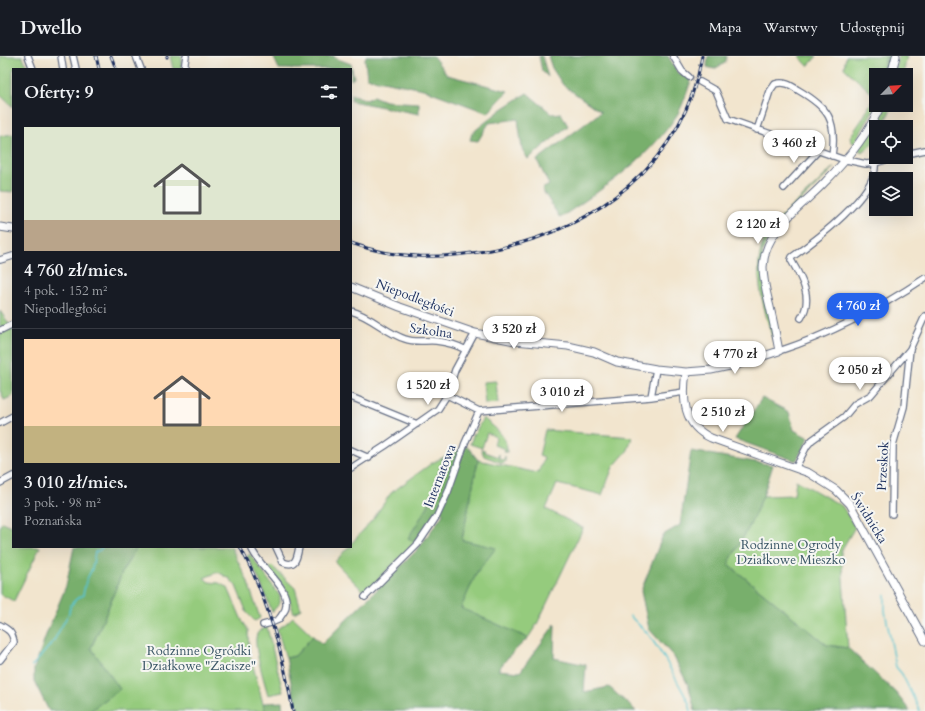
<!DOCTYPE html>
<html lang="pl">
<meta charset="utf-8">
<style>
body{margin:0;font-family:Cardo,serif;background:#242831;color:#f1f3f6;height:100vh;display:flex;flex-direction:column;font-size:15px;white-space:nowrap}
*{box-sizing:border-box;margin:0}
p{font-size:13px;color:#9ea1a6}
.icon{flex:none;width:22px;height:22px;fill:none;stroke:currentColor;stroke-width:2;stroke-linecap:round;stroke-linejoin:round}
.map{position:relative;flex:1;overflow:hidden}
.sheet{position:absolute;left:12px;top:12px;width:340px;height:480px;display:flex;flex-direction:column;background:#171b24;border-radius:0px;box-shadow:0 4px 16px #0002}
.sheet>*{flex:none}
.needle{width:26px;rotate:65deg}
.tools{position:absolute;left:869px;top:12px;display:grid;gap:8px}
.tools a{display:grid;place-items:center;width:44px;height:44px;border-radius:0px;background:#171b24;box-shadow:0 4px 16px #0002;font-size:20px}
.price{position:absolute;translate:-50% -34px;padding:0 9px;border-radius:14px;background:#fff;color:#222;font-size:13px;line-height:26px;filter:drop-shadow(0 1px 2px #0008)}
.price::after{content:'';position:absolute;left:50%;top:24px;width:12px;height:9px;margin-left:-6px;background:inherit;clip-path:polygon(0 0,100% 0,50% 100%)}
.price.on{background:#2563eb;color:#fff}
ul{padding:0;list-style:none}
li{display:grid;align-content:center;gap:8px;height:212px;padding:0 12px}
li+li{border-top:1px solid #363941}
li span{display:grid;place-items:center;height:124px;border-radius:0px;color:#555}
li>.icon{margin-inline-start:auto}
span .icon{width:72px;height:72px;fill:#fffc;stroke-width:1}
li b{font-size:17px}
h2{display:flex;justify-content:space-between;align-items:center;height:48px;padding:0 12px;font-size:17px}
header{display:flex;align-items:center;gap:24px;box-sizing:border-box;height:56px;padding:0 20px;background:#171b24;border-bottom:1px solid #363941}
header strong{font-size:19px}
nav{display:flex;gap:22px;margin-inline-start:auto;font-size:14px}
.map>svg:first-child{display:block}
.green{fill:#95cb7d;stroke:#587d6e}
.forest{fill:#78af6c;stroke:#4a6f65}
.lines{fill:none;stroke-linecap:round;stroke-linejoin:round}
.stream{stroke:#58c4d0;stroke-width:1.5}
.minor-tunnel{stroke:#c7c1b8;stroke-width:5.5;stroke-dasharray:5.5 3;stroke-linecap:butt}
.minor-casing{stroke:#666f85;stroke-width:8}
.major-casing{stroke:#666f85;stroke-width:9}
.minor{stroke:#fff;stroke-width:5.5}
.major{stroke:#fff;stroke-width:7}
.rail-casing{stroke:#1b2f5e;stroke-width:3}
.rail{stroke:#f6f6f2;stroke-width:1.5;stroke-dasharray:4.5;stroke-linecap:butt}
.labels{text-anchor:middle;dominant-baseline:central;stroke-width:4;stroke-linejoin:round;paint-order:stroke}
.street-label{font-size:13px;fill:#1b2f5e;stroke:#f6f6f2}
.park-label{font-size:13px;fill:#3a5666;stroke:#f6f6f2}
</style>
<header>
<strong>Dwello</strong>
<nav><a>Mapa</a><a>Warstwy</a><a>Udostępnij</a></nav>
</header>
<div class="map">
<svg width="925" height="655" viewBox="0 0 925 655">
<rect width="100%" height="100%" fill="#f6f6f2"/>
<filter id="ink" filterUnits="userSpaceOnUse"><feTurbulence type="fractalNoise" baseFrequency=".025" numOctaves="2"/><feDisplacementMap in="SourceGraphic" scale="8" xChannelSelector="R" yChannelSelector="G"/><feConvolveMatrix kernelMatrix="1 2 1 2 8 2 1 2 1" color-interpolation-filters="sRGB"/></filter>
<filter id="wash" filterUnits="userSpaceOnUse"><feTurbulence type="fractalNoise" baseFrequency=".012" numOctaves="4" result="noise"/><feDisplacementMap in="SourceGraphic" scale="16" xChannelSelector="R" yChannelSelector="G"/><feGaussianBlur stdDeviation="0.9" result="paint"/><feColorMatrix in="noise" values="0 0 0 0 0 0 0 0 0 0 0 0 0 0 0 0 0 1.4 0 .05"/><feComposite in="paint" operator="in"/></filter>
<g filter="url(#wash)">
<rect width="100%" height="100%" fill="#f2e5ce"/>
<path class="green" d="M0,0H22L29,13H13V51L0,39Z
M170,0H182L181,13H173Z
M799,0H817L808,10Z
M846,0H886L881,19H876V34L874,39L844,12Z
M887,0H892L887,19H883Z
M898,0H907L903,19H894Z
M876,37V49L864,71L856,84V86L853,87L851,85L850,81L863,62Z
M884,49H893L882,71H876C876,83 873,91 861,96L859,93L860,91Z
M13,78V136L0,135V80Z
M834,112L778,167C770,176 766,186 762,197L775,284L773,285C763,246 745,199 776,166C794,147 814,132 831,113Z
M0,255L10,269L0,271Z
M13,272V340L4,344L1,336H0V278Z
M496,325L498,347L485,348L483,326Z
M483,362C493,370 508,380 507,396H504L505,393L494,389L496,381L487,377L482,392L470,388L473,380L471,378L474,379Z
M545,374L632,381L628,394L613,411L602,439L583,434L557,428L546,453L583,472L537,568L528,582L460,552L477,516L495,492L462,484L478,404L538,417L544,402L539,400Z
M481,393L485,394L484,396L498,401L499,398V403L504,404L505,400V406L502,407L484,400Z
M444,401L428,450L409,482L415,486L365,537L335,506L348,491H351V488L373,463L391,437L432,407Z
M796,424L842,450L855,471L841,495L848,592L827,589L728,508L749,471L763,440L794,439Z
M2,466L13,471V491H40L14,545L0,538V470Z
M137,491H231L247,524L260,562L255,565L247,557L236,530L230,523L218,516L204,522L209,526L219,527L228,532L241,562L248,574L249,595L265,655H90L119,633L91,592L105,560L123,514Z
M250,498L280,540V547L272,556L259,523L247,500Z
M272,510L295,532L301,553L294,557L286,534L269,512Z
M293,561L313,580L295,600L286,602L277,573L284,569Z
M267,571L283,636L268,639C265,627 252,588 257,578C259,574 263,573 267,571Z"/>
<path class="forest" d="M273,0H334L335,2L351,8L354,22L351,24V13H279Z
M366,0H433L447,19L508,35L488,57L423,33L367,22L365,3Z
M539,0H542L548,21L542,15Z
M548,0H610L620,3L628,0H668L678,17L692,22C687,35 683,51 675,62C646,105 602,133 560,162L542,133L549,129L537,104L601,56L563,29L552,12Z
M708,0H727L725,7L714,13L707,11Z
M527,37L552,58L561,57L568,70L528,103L522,93L518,63L489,67L478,85L470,84L472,77L502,53Z
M351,38L367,44L373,40L385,45L419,47V58L351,45Z
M762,342L789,356L794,374L809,382L796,405L735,383Z
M467,390L478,404L462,484L496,492L477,516L461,552L528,582L509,600L498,614L520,616L555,568L554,602L586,609L584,636L609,631L636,655H299L295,646L286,602L295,600L313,580L322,588L418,493L444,457L435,456L415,486L408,482L428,450L444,401Z
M691,395L773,409L763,440L749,471L728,508L827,589L848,592L896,637L910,655H695L689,631L674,601L649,573L641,535L663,479L680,469Z
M74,491H137L123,514L105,560L91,592L120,633L90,655H49L34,625V613L46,579L66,530Z
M282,646L283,655H265L263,647Z"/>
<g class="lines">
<path class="stream" d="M885,539V555L896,611L902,618L920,655
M630,560L649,579L665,603L689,647L691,655
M32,610L53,586L69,557C69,548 75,543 83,539L86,525L92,513L95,496L100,494L102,491"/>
</g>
</g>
<g filter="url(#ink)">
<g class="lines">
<path class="minor-tunnel" d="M689,21L700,26"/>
<g class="minor-casing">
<path id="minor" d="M28,0L33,13
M61,0L63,13
M73,0L76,13
M136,0L141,13
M673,0L682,15L689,21
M184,13L186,0
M700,26L716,35L728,63L842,103L866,108L875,107
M757,74L770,35L775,28C784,25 791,29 798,34C829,52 837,64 832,100
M906,98L925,94
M784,132L818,95
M0,204L13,200
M351,255C371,260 386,277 405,283C416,287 426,284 436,285C446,286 457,289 466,294
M801,262C814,242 801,221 791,204L792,201C815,185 879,137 875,107L896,101
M1,274L13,268
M779,295C831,278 880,252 925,222
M447,339L479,355L651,341L684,336
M351,341L417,368
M651,341L656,313
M0,367L13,360
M351,394L369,402
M796,411L807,390L812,384L844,361L855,348L871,339L910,293L925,260
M351,412L385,390L438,353L447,339L455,314L475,277
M0,427L13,420
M892,458L893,389L904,351L910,293
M251,491C258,512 293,531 285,554C283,557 281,561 278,564C274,566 268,568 263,569
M276,491L283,506C296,512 297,501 299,491
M365,541L418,488L437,460L448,436L465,387L479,355
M0,569C9,574 12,576 14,586L0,604"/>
</g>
<g class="major-casing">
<path id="major" d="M891,19L896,0
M0,171L13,173
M351,231L400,251L475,277L515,285L568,290L594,296L617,306L656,313L686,316L711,314L739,308L779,295C776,279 773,263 769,247C766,235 763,223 763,211C765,172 802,151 826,125C848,103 868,78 881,49
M686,316C682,343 683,369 711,382L809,417L836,434L850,448L925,585"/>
</g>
<use href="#minor" class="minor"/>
<use href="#major" class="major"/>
<g class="rail-casing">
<path id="rail" d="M96,0L99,13
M111,0L116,13
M167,0V1
M351,187C398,204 442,203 491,194C594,174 684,108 702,0
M240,491C268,542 283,598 293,655"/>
</g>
<use href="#rail" class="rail"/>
</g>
</g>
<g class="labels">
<g class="street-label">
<text transform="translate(415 242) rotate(21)">Niepodległości</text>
<text transform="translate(431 275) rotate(8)">Szkolna</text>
<text transform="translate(883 410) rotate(-87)">Przeskok</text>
<text transform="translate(440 420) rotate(-69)">Internatowa</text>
<text transform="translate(869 462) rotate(58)">Świdnicka</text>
</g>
<g class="park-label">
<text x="791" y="489">Rodzinne Ogrody<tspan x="791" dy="15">Działkowe Mieszko</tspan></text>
<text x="199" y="595">Rodzinne Ogródki<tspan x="199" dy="15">Działkowe "Zacisze"</tspan></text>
</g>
</g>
</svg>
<div class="tools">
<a><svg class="needle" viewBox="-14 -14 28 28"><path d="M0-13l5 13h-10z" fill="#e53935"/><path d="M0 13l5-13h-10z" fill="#9ea1a6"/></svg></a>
<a><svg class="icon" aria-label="locate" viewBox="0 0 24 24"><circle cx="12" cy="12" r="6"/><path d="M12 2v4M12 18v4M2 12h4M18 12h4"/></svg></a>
<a><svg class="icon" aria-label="layers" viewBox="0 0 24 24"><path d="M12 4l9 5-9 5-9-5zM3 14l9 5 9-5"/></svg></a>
</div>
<b class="price" style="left:794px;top:108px">3 460 zł</b>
<b class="price" style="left:758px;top:189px">2 120 zł</b>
<b class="price on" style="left:858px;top:271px">4 760 zł</b>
<b class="price" style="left:514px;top:294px">3 520 zł</b>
<b class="price" style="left:735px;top:319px">4 770 zł</b>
<b class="price" style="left:860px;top:335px">2 050 zł</b>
<b class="price" style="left:428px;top:350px">1 520 zł</b>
<b class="price" style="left:562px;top:357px">3 010 zł</b>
<b class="price" style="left:723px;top:377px">2 510 zł</b>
<section class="sheet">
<h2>Oferty: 9<svg class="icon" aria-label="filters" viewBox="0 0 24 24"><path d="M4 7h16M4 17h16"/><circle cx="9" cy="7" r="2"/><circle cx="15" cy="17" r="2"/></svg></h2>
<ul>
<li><span style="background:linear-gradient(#dfe7d0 75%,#b9a48a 0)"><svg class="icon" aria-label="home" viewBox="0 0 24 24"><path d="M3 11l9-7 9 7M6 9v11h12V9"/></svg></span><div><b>4 760 zł/mies.</b><p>4 pok. · 152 m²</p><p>Niepodległości</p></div></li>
<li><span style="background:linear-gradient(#ffd9b3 70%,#c2b280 0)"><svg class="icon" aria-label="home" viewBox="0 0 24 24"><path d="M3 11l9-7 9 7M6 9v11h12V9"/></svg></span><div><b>3 010 zł/mies.</b><p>3 pok. · 98 m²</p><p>Poznańska</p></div></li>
</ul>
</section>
</div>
